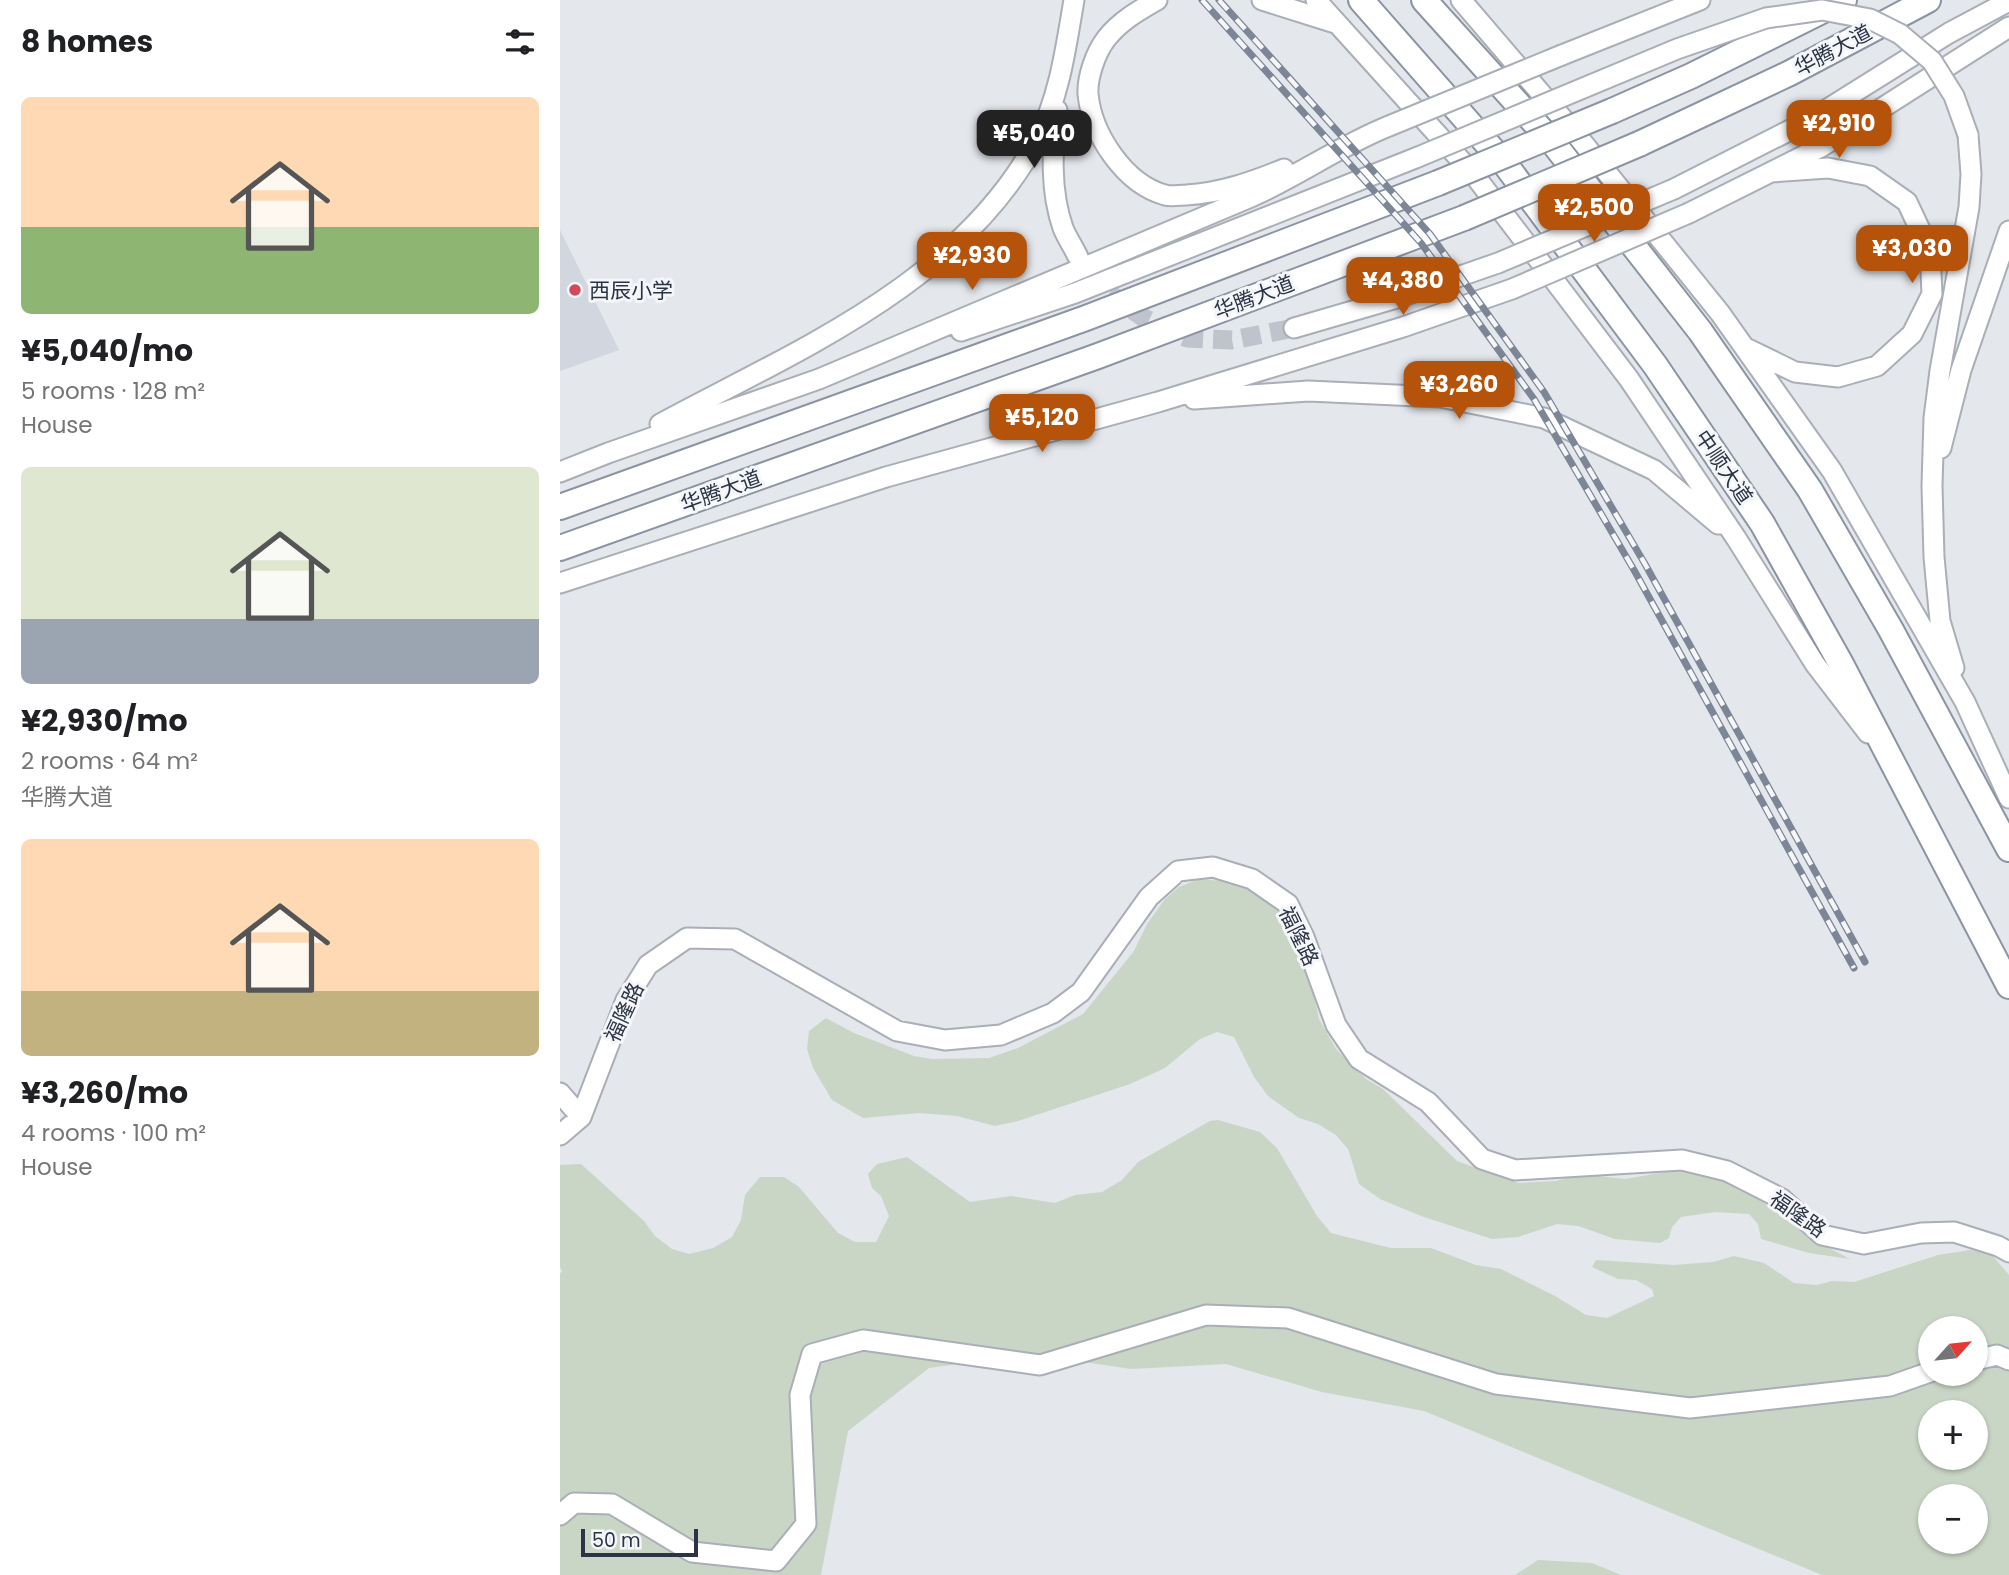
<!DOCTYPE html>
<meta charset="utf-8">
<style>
body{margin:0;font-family:Poppins,"Noto Sans SC",sans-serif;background:#f2f2f2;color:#202124;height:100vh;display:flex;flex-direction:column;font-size:26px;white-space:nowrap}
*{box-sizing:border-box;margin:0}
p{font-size:23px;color:#757577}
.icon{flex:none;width:38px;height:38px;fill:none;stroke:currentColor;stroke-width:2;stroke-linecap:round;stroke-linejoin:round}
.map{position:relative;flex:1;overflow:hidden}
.side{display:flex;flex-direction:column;background:#fff;width:560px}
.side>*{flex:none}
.needle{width:46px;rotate:63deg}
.controls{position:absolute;left:1358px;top:1316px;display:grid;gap:14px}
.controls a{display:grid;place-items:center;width:70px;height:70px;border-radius:50%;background:#fff;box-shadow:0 2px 5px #0004;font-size:35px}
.scale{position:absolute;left:21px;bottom:18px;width:117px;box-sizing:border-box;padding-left:7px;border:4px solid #2b3445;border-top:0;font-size:19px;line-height:24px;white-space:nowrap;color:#2b3445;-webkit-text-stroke:5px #f4f6f9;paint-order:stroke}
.price{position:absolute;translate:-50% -60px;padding:0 16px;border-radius:14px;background:#b45309;color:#fff;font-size:23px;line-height:46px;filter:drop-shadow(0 2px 4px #0008)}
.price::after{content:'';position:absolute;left:50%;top:42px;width:21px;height:16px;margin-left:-10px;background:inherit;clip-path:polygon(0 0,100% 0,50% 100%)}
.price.active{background:#222;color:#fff}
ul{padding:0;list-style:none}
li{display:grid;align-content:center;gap:14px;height:371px;padding:0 21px}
li span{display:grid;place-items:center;height:217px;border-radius:10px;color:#555}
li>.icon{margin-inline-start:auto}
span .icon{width:126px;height:126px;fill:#fffc;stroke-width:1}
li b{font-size:30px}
h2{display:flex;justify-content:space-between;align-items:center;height:84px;padding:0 21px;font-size:30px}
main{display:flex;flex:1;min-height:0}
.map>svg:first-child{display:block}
.built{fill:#d2d6de}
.green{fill:#c9d6c5;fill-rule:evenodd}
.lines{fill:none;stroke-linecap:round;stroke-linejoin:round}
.secondary-tunnel{stroke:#bfc3cb;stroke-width:19;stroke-dasharray:19 10;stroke-linecap:butt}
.secondary-casing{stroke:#a9aeb7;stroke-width:23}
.highway-casing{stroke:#8b94a3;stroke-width:28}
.secondary{stroke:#fff;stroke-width:19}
.highway{stroke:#fff;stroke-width:24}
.rail-casing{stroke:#7d8696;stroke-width:7}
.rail{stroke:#f4f6f9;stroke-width:4.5;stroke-dasharray:13;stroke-linecap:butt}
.secondary-bridge-casing{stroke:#a9aeb7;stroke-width:23;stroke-linecap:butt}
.highway-bridge-casing{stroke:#8b94a3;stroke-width:28;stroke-linecap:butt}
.secondary-bridge{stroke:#fff;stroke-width:19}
.highway-bridge{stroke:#fff;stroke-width:24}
.poi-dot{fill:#d1495b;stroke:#f4f6f9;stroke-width:2.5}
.labels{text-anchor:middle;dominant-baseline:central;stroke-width:6;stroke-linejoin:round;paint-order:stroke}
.street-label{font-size:21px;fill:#2b3445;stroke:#f4f6f9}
.poi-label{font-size:21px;fill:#2b3445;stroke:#f4f6f9;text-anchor:start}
</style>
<main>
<section class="side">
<h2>8 homes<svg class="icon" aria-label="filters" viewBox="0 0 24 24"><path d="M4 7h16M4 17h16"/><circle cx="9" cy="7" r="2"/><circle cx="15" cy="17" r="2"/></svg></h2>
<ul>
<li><span style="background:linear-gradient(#ffd9b3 60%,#8fb573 0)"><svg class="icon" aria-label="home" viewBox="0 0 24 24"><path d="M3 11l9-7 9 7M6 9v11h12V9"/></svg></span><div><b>¥5,040/mo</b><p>5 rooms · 128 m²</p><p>House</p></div></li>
<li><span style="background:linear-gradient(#dfe7d0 70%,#9aa5b1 0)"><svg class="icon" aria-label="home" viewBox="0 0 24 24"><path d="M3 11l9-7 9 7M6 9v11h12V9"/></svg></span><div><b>¥2,930/mo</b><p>2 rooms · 64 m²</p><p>华腾大道</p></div></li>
<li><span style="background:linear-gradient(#ffd9b3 70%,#c2b280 0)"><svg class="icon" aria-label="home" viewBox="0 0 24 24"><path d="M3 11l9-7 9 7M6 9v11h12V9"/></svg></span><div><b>¥3,260/mo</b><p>4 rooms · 100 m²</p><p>House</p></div></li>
</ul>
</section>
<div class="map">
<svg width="1449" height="1575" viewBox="0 0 1449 1575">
<rect width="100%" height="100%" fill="#e4e7ec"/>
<path class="built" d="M0,230L59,350L0,371Z"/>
<path class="green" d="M639,879L663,881L691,891L707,899L718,911L727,921L735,938L752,986L759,1019L776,1049L806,1079L823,1089L897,1161L958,1183L996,1181L1019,1174L1065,1179L1117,1170L1156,1176L1187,1190L1253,1240L1290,1259L1249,1253L1201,1239L1198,1224L1189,1214L1155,1212L1121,1217L1112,1227L1109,1238L1100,1243L1055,1239L1018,1226L997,1224L958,1237L932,1239L861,1216L820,1199L799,1184L788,1149L776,1135L758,1124L739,1118L708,1096L694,1077L674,1037L657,1032L640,1039L605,1068L570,1084L458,1121L435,1126L397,1116L359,1113L303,1118L272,1100L253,1068L247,1049L249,1031L266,1018L294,1033L354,1056L372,1059L429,1058L458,1048L523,1014L574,951L587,924L605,899L619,887Z
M658,1120L700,1132L717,1148L757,1216L771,1233L831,1248H871L916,1265L941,1269L995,1296L1026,1315L1047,1318L1094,1296L1092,1289L1076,1280L1058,1279L1032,1267L1036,1260L1114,1265L1153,1262L1174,1256L1204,1263L1234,1283L1257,1285L1272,1281L1294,1282L1378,1255L1410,1250L1431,1254L1449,1275V1575H1262L864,1411L762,1392L666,1364L571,1369L471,1354L369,1368L288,1431L261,1575H0V1274L2,1271L0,1267V1165L21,1164L84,1221L95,1236L112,1249L129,1254L153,1248L172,1237L181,1220L185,1195L200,1177H224L239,1187L278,1233L295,1242H316L329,1216L321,1196L312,1188L308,1174L317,1164L347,1157L410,1202L451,1196L495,1203L515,1195L542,1192L562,1180L578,1162L650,1121ZM1370,1328H1416V1374H1370ZM1370,1412H1416V1458H1370ZM1370,1496H1416V1542H1370Z
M978,1560L1032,1563L1061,1575H955Z"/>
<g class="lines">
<path class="secondary-tunnel" d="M530,272L547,292L584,318L627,338L672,340L734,328"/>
<g class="secondary-casing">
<path id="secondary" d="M597,0C578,11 560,21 546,39C536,52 527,77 528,94C532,135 565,184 605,195C611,197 620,195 626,195C661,193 692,182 724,169
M702,0L775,23
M756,0L915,176L1069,379L1176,538L1255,664L1308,733
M901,0L1015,133L1160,313L1272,471L1405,702L1449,798
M1002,55L1140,0
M497,110C492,149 490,191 503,228C507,238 514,248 518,257
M1114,189L1250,120L1389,33L1449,1
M1129,213L1261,147L1449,27
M734,328L837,298L938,263
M401,331L515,293L858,157
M1188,349L1235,372L1278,377L1317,366L1352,334L1372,294L1370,251L1347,202L1310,176L1268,168L1211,172
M634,399L748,391L880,397L984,418L1094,470L1158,524
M100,424C237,350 402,283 478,138C500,95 506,46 514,0
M1381,448L1401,370L1449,231
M0,472L48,453L259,379L691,197C738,176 781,145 829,126
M0,583L326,477L598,402L843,327L952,289
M1394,668L1380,621L1374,557L1372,486L1374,418L1380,371L1409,207L1411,174L1408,135
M0,1093L21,1117
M0,1135L21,1117L66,1000L88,965L127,938L175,939L337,1031L385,1040L441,1035L493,1013L521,992L589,897L618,871L653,867L692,879L728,904L744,937L776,1025L799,1059L868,1102L922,1159L955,1170L1122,1160L1167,1171L1222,1199L1262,1235L1304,1244L1361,1233L1394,1232L1438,1246L1449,1252
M1416,1360L1437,1355L1449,1360
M0,1515L14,1503L52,1504L132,1552L216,1561L246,1524L240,1395L252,1354L303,1340L480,1365L646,1315L728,1318L936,1384L1130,1408L1330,1386L1370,1372"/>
</g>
<g class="highway-casing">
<path id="highway" d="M801,0L945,164L1095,365L1202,523L1280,662L1449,986
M864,0L994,144L1140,331L1250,490L1331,630L1449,849
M1052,111L1131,76L1284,0
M1079,144L1230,73L1368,0
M0,507L526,318L878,183
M0,548L538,356L904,218"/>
</g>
<use href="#secondary" class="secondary"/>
<use href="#highway" class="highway"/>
<g class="rail-casing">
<path id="rail" d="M642,0L861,243L974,399L1074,570L1294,968
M659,0L870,234L984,392L1085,564L1305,962"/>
</g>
<use href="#rail" class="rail"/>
<g class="secondary-bridge-casing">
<path id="secondary-bridge" d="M829,126L1002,55
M858,157L1117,49L1206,18L1262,10L1310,19L1340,34L1372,61L1394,96L1408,135
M938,263L1114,189
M952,289L1129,213"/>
</g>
<g class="highway-bridge-casing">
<path id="highway-bridge" d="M878,183L1052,111
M904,218L1079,144"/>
</g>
<use href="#secondary-bridge" class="secondary-bridge"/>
<use href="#highway-bridge" class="highway-bridge"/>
</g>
<circle class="poi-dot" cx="15" cy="290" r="7"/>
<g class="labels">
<g class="street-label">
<text transform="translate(1273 50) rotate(-28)">华腾大道</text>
<text transform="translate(694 297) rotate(-21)">华腾大道</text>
<text transform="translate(1164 467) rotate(56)">中顺大道</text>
<text transform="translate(161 491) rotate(-20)">华腾大道</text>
<text transform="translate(739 936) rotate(64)">福隆路</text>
<text transform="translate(64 1012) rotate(-65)">福隆路</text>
<text transform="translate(1238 1214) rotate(35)">福隆路</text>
</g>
<g class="poi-label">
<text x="29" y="290">西辰小学</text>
</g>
</g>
</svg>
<div class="controls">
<a><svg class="needle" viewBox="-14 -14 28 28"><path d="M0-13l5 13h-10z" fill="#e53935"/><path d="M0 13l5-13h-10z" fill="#757577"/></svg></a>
<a>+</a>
<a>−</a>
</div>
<div class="scale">50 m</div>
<b class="price" style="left:1279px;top:160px">¥2,910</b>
<b class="price active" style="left:474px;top:170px">¥5,040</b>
<b class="price" style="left:1034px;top:244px">¥2,500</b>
<b class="price" style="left:1352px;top:285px">¥3,030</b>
<b class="price" style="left:412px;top:292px">¥2,930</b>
<b class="price" style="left:843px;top:317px">¥4,380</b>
<b class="price" style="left:899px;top:421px">¥3,260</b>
<b class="price" style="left:482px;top:454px">¥5,120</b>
</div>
</main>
